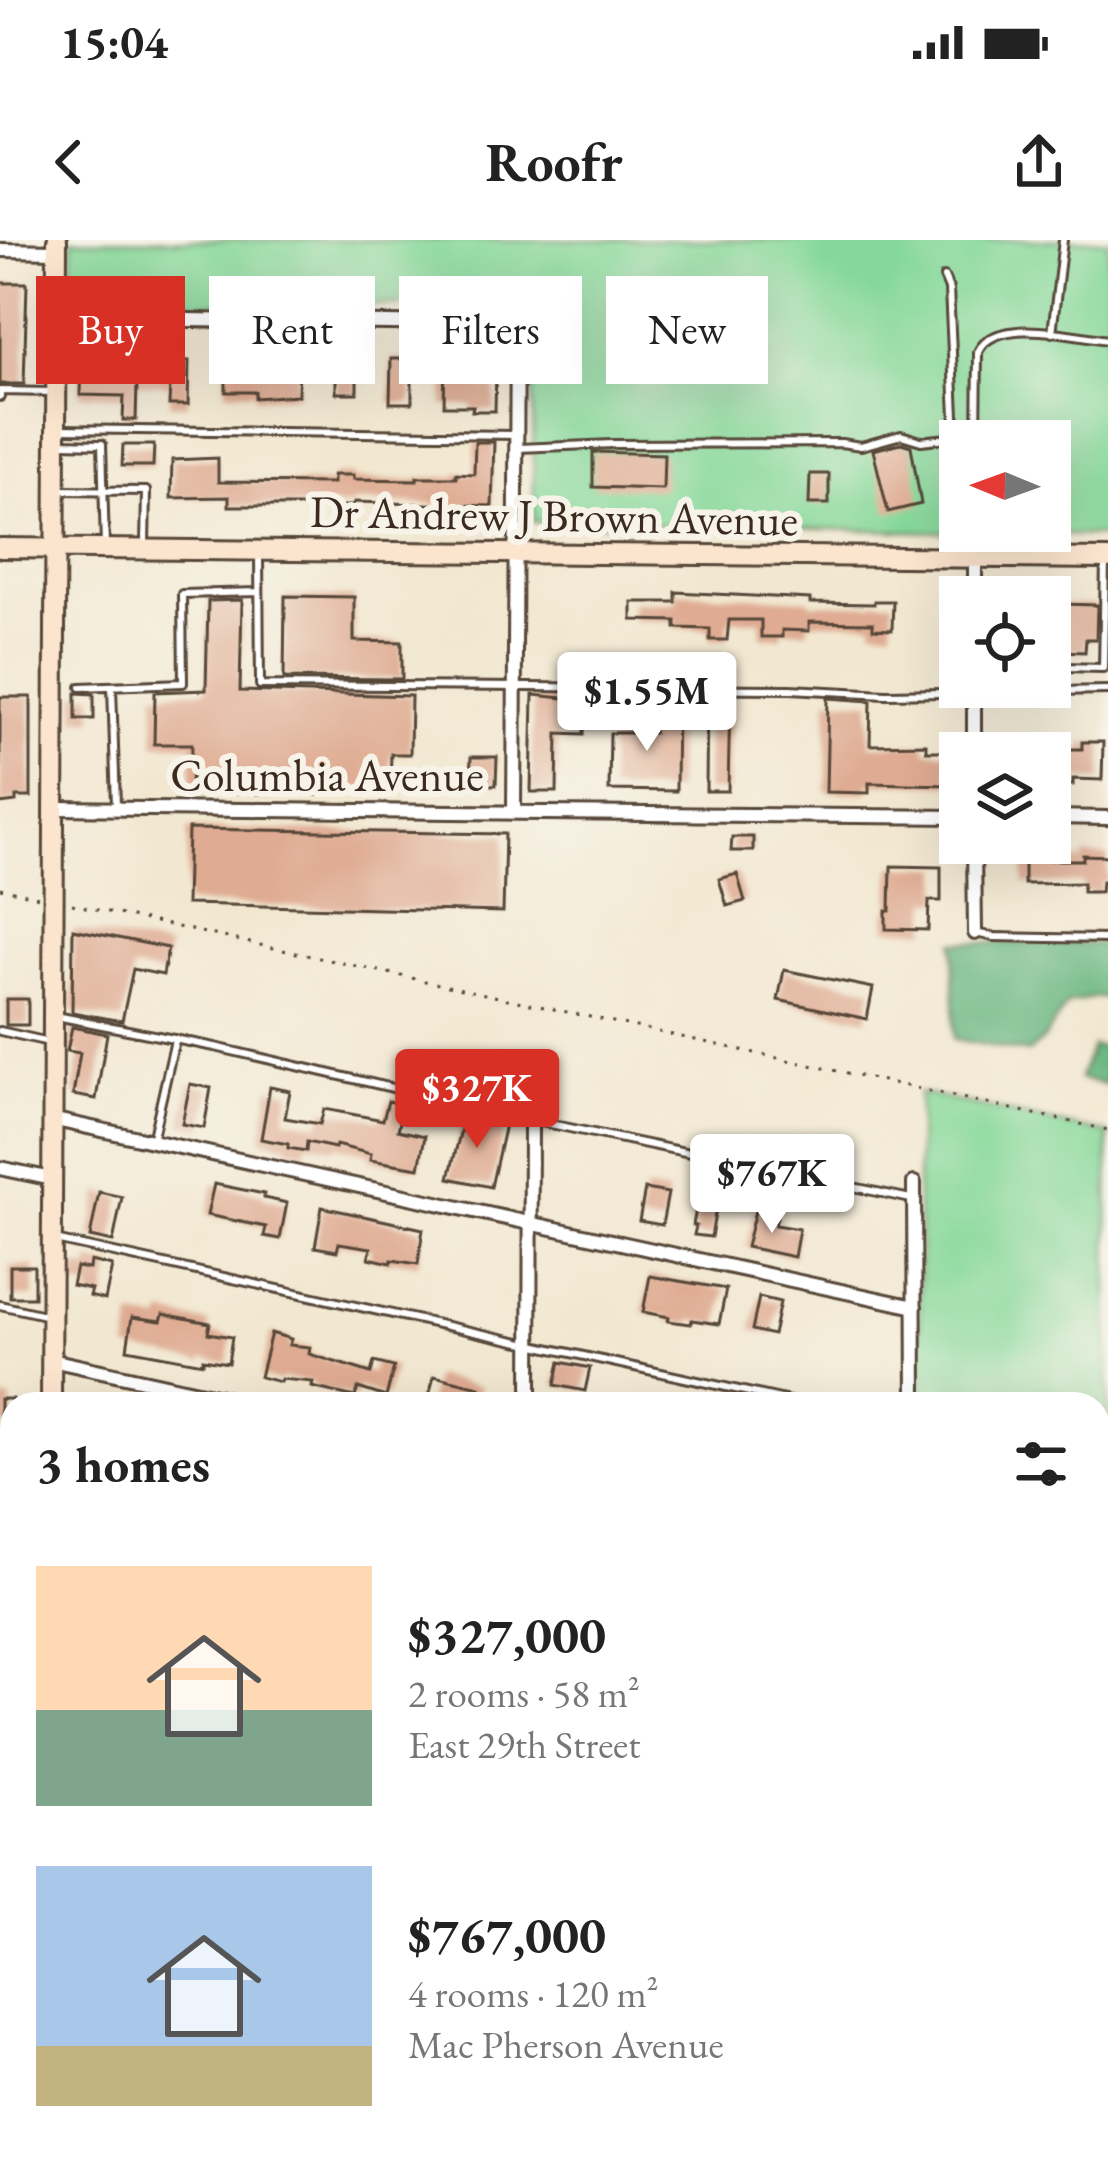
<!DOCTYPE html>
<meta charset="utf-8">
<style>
body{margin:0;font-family:"EB Garamond",serif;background:#f6f6f6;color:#222;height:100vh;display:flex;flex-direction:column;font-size:45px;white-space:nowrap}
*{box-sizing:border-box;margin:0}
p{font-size:39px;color:#767676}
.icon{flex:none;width:66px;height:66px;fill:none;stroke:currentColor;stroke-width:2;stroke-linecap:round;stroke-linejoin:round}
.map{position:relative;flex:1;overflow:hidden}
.sheet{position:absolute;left:0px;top:1152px;width:1110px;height:768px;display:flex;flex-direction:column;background:#fff;border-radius:36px 36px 0 0;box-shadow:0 12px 48px #0002}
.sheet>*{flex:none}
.top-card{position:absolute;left:36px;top:36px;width:1038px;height:108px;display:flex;gap:24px}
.needle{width:78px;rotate:271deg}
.buttons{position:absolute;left:939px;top:180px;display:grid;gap:24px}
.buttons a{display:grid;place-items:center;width:132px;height:132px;border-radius:0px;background:#fff;box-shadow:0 12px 48px #0002;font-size:60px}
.price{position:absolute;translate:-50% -102px;padding:0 27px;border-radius:12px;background:#fff;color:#222;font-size:39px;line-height:78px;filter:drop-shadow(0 3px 6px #0008)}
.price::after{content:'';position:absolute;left:50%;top:72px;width:36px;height:27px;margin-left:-18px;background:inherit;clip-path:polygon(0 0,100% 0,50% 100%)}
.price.current{background:#d93025;color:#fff}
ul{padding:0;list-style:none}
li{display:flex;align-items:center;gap:36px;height:300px;padding:0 36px}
li span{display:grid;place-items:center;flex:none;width:336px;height:240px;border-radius:0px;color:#555}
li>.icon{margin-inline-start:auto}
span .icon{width:144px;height:144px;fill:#fffc;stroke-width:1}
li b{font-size:51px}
h2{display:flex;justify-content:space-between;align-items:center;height:144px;padding:0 36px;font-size:51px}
.tag{padding:0 42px;border-radius:0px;background:#fff;box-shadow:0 12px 48px #0002;font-size:42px;line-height:108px}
.tag.current{background:#d93025;color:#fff}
.status{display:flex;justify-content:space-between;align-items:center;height:84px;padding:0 60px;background:#fff;direction:ltr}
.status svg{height:33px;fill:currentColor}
header{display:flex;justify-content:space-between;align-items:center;height:156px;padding:0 36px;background:#fff;font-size:54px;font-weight:700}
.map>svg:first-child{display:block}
.green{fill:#85d89a;stroke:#60815c;stroke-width:3;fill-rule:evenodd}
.forest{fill:#6cb882;stroke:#547150;stroke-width:3}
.water{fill:#48adc8;stroke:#426c73;stroke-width:3}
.building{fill:#dfab92}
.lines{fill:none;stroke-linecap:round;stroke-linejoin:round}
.service-casing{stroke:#564639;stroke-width:12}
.minor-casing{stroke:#564639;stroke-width:18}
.secondary-casing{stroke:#564639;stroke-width:24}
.path{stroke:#564639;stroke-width:3;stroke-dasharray:3 9;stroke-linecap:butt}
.service{stroke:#fff;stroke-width:6}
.minor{stroke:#fff;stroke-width:12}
.secondary{stroke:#fce5cf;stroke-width:18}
.labels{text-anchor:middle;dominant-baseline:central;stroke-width:12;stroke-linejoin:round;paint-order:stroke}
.street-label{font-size:45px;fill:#3b2a1e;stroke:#f7f3e8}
</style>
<div class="status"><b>15:04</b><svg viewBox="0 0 49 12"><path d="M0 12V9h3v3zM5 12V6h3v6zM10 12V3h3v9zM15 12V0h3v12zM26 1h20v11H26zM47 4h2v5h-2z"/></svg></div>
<header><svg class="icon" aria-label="back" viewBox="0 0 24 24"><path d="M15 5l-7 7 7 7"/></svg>Roofr<svg class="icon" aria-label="share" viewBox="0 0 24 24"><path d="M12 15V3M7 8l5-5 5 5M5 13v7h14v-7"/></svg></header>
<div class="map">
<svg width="1108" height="1920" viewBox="0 0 1108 1920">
<rect width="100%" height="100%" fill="#f7f3e8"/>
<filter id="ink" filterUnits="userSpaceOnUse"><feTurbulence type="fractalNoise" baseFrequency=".00833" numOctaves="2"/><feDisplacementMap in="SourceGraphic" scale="24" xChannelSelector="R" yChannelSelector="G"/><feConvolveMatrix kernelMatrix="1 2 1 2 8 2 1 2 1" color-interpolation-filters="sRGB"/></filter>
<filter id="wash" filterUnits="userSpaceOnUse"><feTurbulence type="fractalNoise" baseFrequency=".004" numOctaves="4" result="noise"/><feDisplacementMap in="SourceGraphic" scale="48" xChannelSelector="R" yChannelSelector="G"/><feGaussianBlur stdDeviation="2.7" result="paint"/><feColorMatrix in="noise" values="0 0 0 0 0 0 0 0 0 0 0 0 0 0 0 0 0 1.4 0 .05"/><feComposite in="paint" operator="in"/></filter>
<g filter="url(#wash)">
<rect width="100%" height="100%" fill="#f2e8d1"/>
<path class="green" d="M72,0H1108V296L534,282L532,66L72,63ZM960,201H1050V291H960Z
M919,853L1108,894V1304H1098V1164H920V985L917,960Z
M376,1908H497L508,1920H391Z"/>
<path class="forest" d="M954,702L1108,704V759L1095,757L1067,764L1043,800L1028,813L954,799Z
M1092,806L1108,809V845L1079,839Z
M12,1492V1553L0,1563V1495Z"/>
<path class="water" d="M12,1553V1657L0,1661V1563Z
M586,1908H724L736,1920H597Z"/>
<g id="blocks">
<path class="building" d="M0,43H27L24,144H0Z
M391,119H412V163H390Z
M170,120L189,121L188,165H169L170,145L137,144L136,180H123L124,156L80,155L81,121L170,125Z
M280,120H299L298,155L255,158V152H226V123L280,122Z
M336,121H357V153H336Z
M445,121L463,122V127H496L495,171H472L473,166H444Z
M475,202H494L492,266L354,262L352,266H229V257L171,258L172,220L218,218V242L333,243V235H353V239L417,240V237H456V233L474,234Z
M901,203L911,206L921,264L888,272L873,210Z
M123,205H154L153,226H122Z
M593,212L664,214L663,249L593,247Z
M810,234H829V264H809Z
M676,352L810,359V363L874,364V361H893L892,390L873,389V383L809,382V391L782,390V397H761V380H729L727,400H710V389L676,388V381L632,380V362H676Z
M285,356L354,357V401L402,402V439L284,438Z
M242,360L240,451L411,456L410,514H391L390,549L317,548V555L191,552L192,504H154L155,452L206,450L208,361Z
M1060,364L1097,365L1096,399H1086L1085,412L1058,411Z
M76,453L94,454V479H76Z
M533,455L585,460L584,494L558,493L557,552H531Z
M707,456L730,457L728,551H706Z
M0,457H31V557H16V562L0,564Z
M828,458L871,461L870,505L926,504V511H949V545L869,543V553L826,552Z
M655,459L677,460L676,551L609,550L610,493H654Z
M1082,502H1103L1102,540L1073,539V545L1054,544V509H1082Z
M471,517H497L496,545L470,544Z
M188,589L505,594L503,672L186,664Z
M732,597H753V611H731Z
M1024,613H1042V620H1083V615L1108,616V642H1102L1101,652H1083V643L1024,644Z
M891,626L941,627V661H929L928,690L886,689V671H890Z
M737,634L745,661L727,666L719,639Z
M73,689L168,708L163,735L133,729L122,781L72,772Z
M784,730L873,748L867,779L778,760Z
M6,759H28V785H6Z
M72,787L107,794L96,859L73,855L80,813L67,811Z
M190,844L211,848L204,888L182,884Z
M270,847L290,851L285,878L320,884L324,869L383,880L388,861L404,865L398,890L425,896L419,928L370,920L371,914L336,905L335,908L307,902L306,911L288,908V904L261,899Z
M465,873L505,884L491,947L449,938Z
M214,944L264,954V958L287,963L280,999L264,996L266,987L207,975Z
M645,949L668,953L662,985L639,981Z
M99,952L122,957L113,1002L90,997Z
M698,959L717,962L711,997L694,995L696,986L693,985Z
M322,967L423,989L418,1024L392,1020L391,1023L369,1018L371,1008L339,1003L337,1011L315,1007Z
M755,971L777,977L775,985L799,989L794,1017L746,1007Z
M90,1021L112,1026L105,1060L89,1056L91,1049L72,1045L76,1027L89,1029Z
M10,1026H34V1057H10Z
M650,1036L726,1049L719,1084L692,1080L691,1084L668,1081L669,1077L643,1072Z
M759,1057L780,1062L773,1095L752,1090Z
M163,1074L210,1083L208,1093L232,1097L228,1123L203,1119V1123L127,1109L132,1077L161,1081Z
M271,1093L291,1099L289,1105L310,1107L309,1114L371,1133L374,1122L394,1127L386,1157L358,1148L355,1157L312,1147L313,1142L281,1139L280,1142L260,1137Z
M560,1122L590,1128L585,1151L555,1145Z
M434,1136L480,1147L476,1164H427Z
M0,1159H12V1186H0Z
M0,1298L12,1301V1345L0,1342Z
M869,1908H901L914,1920H882Z"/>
</g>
</g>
<g filter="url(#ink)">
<use href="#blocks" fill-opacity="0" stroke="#564639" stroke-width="3"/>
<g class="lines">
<g class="service-casing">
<path id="service" d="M1052,93L1063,0
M0,157V151L52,152
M58,189L516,195
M977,201L978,112C995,75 1075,96 1108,100
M61,203L102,204L105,306
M519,208L613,204L841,203L861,206L901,195L921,201L956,197L949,49L944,37
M58,250L146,251L145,306
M259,313L260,445L790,449L886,454L1108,450
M975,315V291
M1064,427L1103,428L1105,320
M81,447L183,443L182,354L258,352
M112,447L116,565
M975,693L994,697L1108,699
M56,776L215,807L531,880L911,959
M0,791L49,802
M152,901L175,800
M55,1000L803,1164
M0,1065L49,1076
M0,1353L12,1356
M1098,1433H1108
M1098,1678H1108
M40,1908V1920
M925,1908L929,1920"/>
</g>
<g class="minor-casing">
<path id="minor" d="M0,10L57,11
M56,78L517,85L514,572
M975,357V318
M974,513V447
M54,568L960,577
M1050,577L1108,578
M974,603L975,693
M51,879L915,1067
M0,928L52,939
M914,943L915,1164
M51,1120L253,1164
M530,1164L531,880
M0,1207L12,1210
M1098,1311H1108
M0,1469L12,1468
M1098,1554H1108
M1098,1811H1108
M788,1908L799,1920
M983,1908L984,1920"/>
</g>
<g class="secondary-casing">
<path id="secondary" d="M0,308L1108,319
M51,1164L57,0
M0,1864H12
M290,1908L318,1920
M107,1920V1908"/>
</g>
<path class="path" d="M0,648L39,657
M72,664L1108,890
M0,1761L12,1762
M506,1908L518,1920"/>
<use href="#service" class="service"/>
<use href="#minor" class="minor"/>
<use href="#secondary" class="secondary"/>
</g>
</g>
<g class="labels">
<g class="street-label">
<text transform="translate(554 275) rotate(1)">Dr Andrew J Brown Avenue</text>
<text x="327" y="535">Columbia Avenue</text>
</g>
</g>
</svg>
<div class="buttons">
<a><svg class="needle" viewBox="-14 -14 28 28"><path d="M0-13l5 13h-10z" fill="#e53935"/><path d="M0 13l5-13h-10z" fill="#767676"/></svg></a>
<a><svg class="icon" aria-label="locate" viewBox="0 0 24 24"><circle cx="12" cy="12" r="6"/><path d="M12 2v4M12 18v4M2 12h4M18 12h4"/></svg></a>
<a><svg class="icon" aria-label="layers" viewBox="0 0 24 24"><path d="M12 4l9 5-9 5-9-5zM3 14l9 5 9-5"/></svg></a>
</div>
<b class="price" style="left:647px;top:514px">$1.55M</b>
<b class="price current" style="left:477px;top:911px">$327K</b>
<b class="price" style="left:772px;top:996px">$767K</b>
<div class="top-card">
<a class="tag current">Buy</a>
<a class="tag">Rent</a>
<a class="tag">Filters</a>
<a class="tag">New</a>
</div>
<section class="sheet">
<h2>3 homes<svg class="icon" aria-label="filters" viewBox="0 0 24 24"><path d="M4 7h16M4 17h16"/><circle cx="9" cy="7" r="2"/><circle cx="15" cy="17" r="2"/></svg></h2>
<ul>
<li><span style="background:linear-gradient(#ffd9b3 60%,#7fa58c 0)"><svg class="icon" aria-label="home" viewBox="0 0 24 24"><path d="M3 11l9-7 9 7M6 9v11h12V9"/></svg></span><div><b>$327,000</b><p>2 rooms · 58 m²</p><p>East 29th Street</p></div></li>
<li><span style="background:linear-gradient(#a9c7e8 75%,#c2b280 0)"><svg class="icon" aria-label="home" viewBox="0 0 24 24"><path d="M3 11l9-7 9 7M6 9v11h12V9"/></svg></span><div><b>$767,000</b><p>4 rooms · 120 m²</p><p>Mac Pherson Avenue</p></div></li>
</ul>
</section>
</div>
